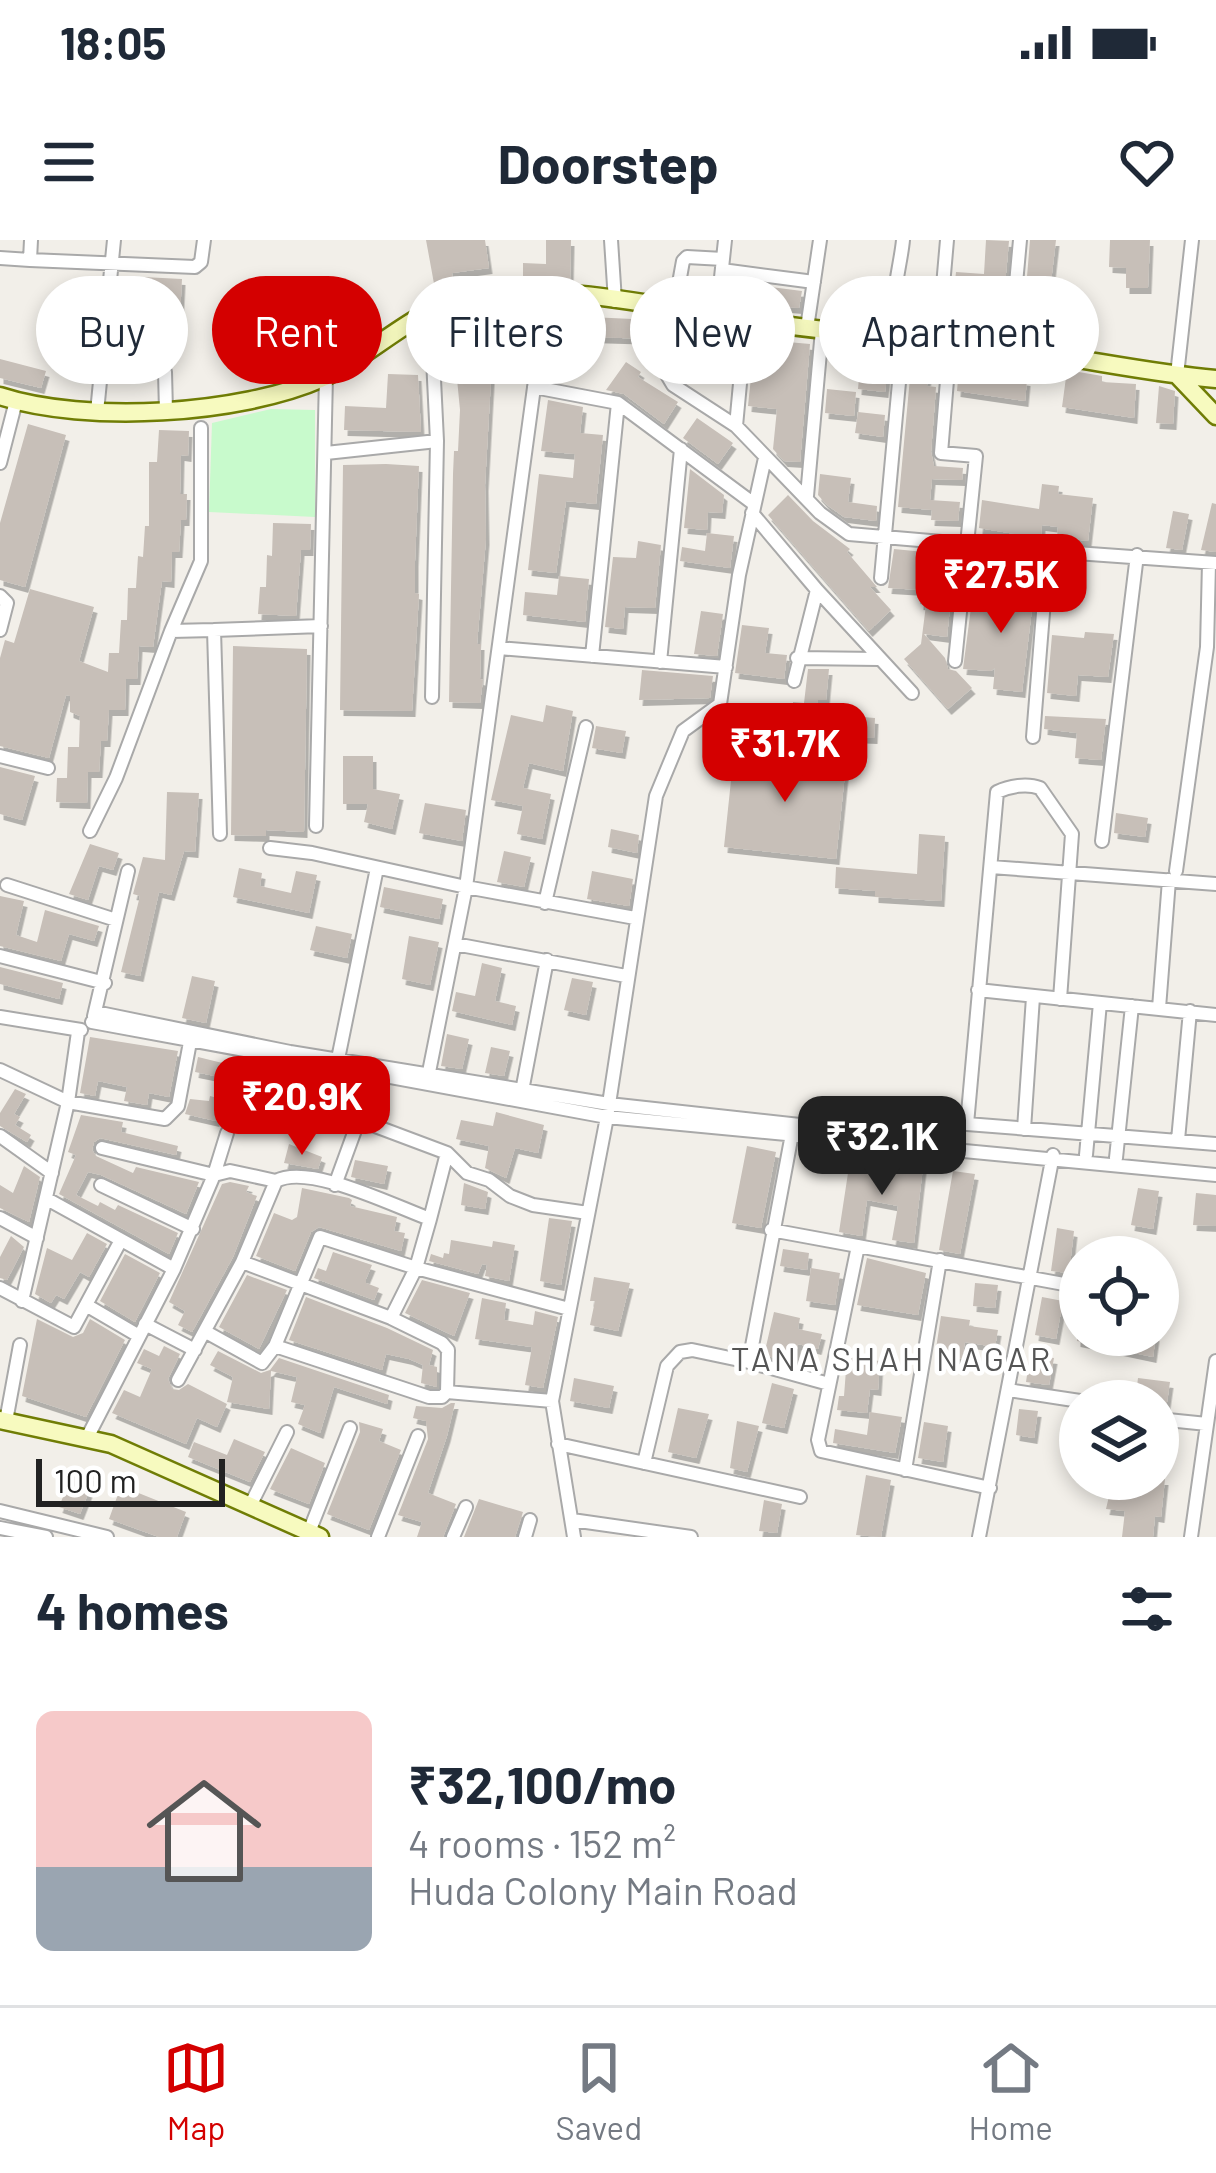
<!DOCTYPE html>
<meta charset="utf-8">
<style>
body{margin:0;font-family:Barlow,sans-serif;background:#f6f6f7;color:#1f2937;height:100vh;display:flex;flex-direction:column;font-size:45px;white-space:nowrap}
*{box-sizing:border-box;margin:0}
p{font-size:39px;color:#747a83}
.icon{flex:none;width:66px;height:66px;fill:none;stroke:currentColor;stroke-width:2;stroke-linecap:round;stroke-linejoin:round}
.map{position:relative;height:1297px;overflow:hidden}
.details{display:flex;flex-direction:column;background:#fff;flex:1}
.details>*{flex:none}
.banner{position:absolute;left:36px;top:36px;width:1146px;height:108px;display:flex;gap:24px}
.fabs{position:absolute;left:1059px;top:996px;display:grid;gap:24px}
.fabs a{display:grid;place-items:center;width:120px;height:120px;border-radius:50%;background:#fff;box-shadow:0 6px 18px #0003;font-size:60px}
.scale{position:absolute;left:36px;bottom:30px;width:189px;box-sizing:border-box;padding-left:12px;border:6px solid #222;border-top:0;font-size:33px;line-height:42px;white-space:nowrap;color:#222;-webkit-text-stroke:9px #fff;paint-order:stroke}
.price{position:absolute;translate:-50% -102px;padding:0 27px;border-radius:24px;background:#d40000;color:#fff;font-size:39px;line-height:78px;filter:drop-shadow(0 3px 6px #0008)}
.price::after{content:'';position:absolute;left:50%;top:72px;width:36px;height:27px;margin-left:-18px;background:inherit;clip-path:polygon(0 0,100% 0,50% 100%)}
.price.selected{background:#222;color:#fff}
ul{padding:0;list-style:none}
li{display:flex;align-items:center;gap:36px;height:300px;padding:0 36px}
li+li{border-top:3px solid #e0e1e3}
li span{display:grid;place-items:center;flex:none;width:336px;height:240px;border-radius:18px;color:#555}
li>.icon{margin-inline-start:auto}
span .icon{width:144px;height:144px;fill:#fffc;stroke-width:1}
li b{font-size:51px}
h2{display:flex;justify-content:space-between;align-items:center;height:144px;padding:0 36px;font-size:51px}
.pill{padding:0 42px;border-radius:54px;background:#fff;box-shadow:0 6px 18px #0003;font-size:42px;line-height:108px}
.pill.selected{background:#d40000;color:#fff}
.status{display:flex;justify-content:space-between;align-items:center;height:84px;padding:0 60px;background:#fff;direction:ltr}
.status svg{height:33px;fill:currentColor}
header{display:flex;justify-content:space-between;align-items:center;height:156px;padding:0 36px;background:#fff;font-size:54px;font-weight:700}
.tabs{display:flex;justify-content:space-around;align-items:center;height:168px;border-top:3px solid #e0e1e3;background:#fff;font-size:33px;color:#747a83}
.tabs a{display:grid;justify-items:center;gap:6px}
.tabs .selected{color:#d40000}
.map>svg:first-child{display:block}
.park{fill:#c8facc}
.building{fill:#c7bfb8;filter:url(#shadow)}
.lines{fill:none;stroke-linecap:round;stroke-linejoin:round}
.street-casing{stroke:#a9a9a9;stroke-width:16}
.secondary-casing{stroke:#707d05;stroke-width:21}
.street{stroke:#fff;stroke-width:12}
.secondary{stroke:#f7fabf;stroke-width:16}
.labels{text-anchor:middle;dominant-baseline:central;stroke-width:9;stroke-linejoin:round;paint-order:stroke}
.neighbourhood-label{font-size:33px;letter-spacing:3px;fill:#555;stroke:#fff}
</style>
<div class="status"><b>18:05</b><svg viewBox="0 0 49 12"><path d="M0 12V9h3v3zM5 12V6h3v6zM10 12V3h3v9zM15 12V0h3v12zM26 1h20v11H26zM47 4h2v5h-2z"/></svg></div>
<header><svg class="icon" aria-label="menu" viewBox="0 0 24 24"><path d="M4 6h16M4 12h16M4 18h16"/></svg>Doorstep<svg class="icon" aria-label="heart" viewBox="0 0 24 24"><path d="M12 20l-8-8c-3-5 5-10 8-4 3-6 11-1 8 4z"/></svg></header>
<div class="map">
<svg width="1216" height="1297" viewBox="0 0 1216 1297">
<defs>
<filter id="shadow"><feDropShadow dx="3.5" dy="6" stdDeviation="0" flood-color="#0004"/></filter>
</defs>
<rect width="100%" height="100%" fill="#f2efe9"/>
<path class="park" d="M271,169L315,170V277L209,272L212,183Z"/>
<path class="building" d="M426,0H485L489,28L452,33L454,47L435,49Z
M546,0H571L570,41L523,40V23L546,24Z
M986,0L1009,1L1001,89L950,86L956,32L984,34Z
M1030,0H1056L1044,101L1022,98Z
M1110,0H1150L1148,48H1126V28L1109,27Z
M123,36L182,39L179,92L121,89Z
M731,42L802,51L799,68L776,66V71L751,68V61L729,57Z
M590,77L654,80V99L588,97Z
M460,85L494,86L485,245L486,299L477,404H481L480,439L483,440L480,463L449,462L453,234L454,211H458L460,170L457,139Z
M755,99L810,104L800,222L784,221L773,209L777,169L748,166Z
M912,116L929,117L927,146L936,147L931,212L934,226L963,228L962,240L932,239L930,260L960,262L958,281L931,280L932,270L898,267Z
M0,119L46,131L41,148L0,138Z
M626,122L641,132L638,137L678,162L664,184L624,154L606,150Z
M860,126L888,129L885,152L858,149Z
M1067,130L1102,136V142L1136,144L1134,178L1062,167Z
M388,134L418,135L421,192L344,190L345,166L386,168Z
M989,135L1027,140L1025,161L957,151L958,139L988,143Z
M1159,146L1175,151L1173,184L1156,183Z
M827,149L856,152L854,176L825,173Z
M548,160L583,167L580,193L603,195L596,264L566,261L556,333L528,330L539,234L573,238L575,214L541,211Z
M858,172L885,175L883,197L855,193Z
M697,178L733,203L718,224L683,198Z
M28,184L66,195L25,347L0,340V283Z
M159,190L189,191L188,216L181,215L180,254H187L186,280H181L179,312H172L171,342L162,341L153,407L139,406L137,439H126L125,470H109L107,501H101L99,532H88L87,563L56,562L57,538H67L68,507H79L80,476L70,472V456L66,455L49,518L0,506V418L5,400L14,403L30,349L94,367L79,421L108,432L109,413H119L121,380H127L128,348H136L138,316L143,317L145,286H149V222H157Z
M386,224L419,226L415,321V353L419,354L412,471L340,470L343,225Z
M690,229L724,255L722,273L708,272L707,290L684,288Z
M820,234L851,238L848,262L877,266L876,281L844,277L827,265L818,255Z
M1042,244L1059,246L1058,254L1093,258L1088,301L1057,297L1058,287L1042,285L1041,295L1032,297L979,288L982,260L1039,269Z
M788,255L813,281L850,309L847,312L877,347H870L891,370L869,391L768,275Z
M1212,263L1216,264V312L1201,310Z
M1173,271L1189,274L1182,310L1166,308Z
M273,283L311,284L310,310H301L296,376L258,374L260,347H266L267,315L272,316Z
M707,293L734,296L730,328L680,321L682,307L705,311Z
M638,301L661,305L655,368L625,367L623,389L605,387L613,317L636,318Z
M894,309L955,315L954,327L923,324L922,344L952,347L947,397L924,394L945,418L948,429L956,431L972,448L948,469L904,419L921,404L926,365L920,364L921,350L888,348Z
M559,336L589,339L585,382L523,375L525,352L557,355Z
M1004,340L1035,344L1022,452L993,449L995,428L991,431L963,429L972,360L1002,363Z
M701,371L723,374L717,416L694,414Z
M742,385L769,388L765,413L787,415L784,439L735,433Z
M1085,392L1114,394L1108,437L1078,435L1076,456L1047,453L1052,395L1084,398Z
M233,406L307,409L304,592L266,590V596L231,595Z
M808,429H829L826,460H818L816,493L792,492L793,462L804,463Z
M642,430L713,436L710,458L639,460Z
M546,465L573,471L563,531L529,523L523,548L551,554L542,599L517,594L523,566L491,560L511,475L543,482Z
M850,476L875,478L874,498L849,497Z
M1045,476L1106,479L1101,520L1075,518L1077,493L1044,489Z
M596,486L626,491L622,513L592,508Z
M734,512L846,524L836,619L724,607Z
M343,516H373V549L400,554L392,589L364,582L368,564H343Z
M0,527L35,536L22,580L0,574Z
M167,552L199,553L195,612L184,611L171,655L159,652L140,736L121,732L140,656L133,654L143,617L165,620Z
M425,563L466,570L462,601L419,593Z
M1116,573L1148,578L1145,597L1114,593Z
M611,589L639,595L637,613L608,607Z
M919,594L945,596L941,661L875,657V651L835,648L836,627L917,634Z
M90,604L119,613L113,630L99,626L88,660L69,654Z
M504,611L531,617L524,647L497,642Z
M239,628L262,633L260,646L291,653L296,631L317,635L309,673L233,657Z
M592,631L633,639L629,666L587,659Z
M384,647L443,659L439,679L380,667Z
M0,656L24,661L16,695L37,702L45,670L99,686L94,701L69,694L61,721L0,706Z
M316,686L352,694L347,718L310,710Z
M409,696L439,702L430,745L402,739Z
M482,723L502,728L495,761L516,766L512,785L452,771L456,752L475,756Z
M0,727L63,743L59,759L0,744Z
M192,736L215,741L206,783L182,778Z
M572,738L593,742L586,775L564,770Z
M447,794L469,799L462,829L441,826Z
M90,797L178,811L169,857L149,853L147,865L124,861L127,847L98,841L95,856L80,853Z
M491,807L510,811L504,836L485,833Z
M198,817L251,830L245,855L222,850L225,838L195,832Z
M280,836L309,837L334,845L332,858L345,860L335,887L316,879L300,878L303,862L277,853Z
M15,849L26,854L14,874L20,877L15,885L31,895L27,902L0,886V873Z
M210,856L221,859L216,881L185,874L190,859L209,861Z
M496,872L544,885L538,913L515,908L506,938L485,928L489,906L456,899L461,880L493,886Z
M81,875L123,882L121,892L178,906L176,915L100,898L94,902L92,910L96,916L133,933L136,927L199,942L186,974L101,935L88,932L76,955L98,966L100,962L115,970L118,965L178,993L169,1014L59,954L76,915L68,912Z
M289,904L322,917L318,929L284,923Z
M747,906L776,912L761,988L732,983Z
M355,920L388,926L384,944L351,937Z
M850,920L900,933L902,924L923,927L914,1003L892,1000L898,966L867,960L862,996L839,992Z
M24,926L40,937L29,982L0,968V945L13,953Z
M953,931L975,934L960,1014L939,1010Z
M230,942L249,946L246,952L257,956L233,1017L192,1092L178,1085L185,1071L169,1062L222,944Z
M464,943L488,952L485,969L461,965Z
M302,948L349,958L352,960L350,966L397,977L394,991L405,993L401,1011L319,987L311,992L295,1031L256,1016L274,973L292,980L297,977Z
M1138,948L1159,951L1153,989L1131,985Z
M1196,953L1216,955V986L1193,985Z
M549,978L572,981L561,1045L540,1041Z
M1057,988L1074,991L1069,1033L1051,1031Z
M87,993L107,1004L89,1037L80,1032L64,1059L56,1055L51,1063L35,1054L47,1008L72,1020Z
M11,996L24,1007L7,1040L0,1038V1017Z
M451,1000L492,1007L493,1001L515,1005L509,1041L485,1036L487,1025L482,1024L478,1034L429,1021L431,1014L443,1018L444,1013L449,1014Z
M783,1009L809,1013L807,1030L780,1026Z
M333,1012L372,1025L366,1039V1043L379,1048L374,1060L314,1038L318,1028L326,1031Z
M125,1014L160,1033L135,1082L100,1061Z
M867,1018L926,1033L918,1075L857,1065Z
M811,1028L840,1033L835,1065L806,1061Z
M247,1035L287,1050L259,1109L219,1087Z
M594,1037L630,1043L618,1091L590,1085L595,1061H590Z
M422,1040L470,1053L454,1096L405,1073Z
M975,1043L998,1045L995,1068L973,1066Z
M306,1057L387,1088L433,1110L429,1125L437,1127V1147L421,1143L423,1125L409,1119L386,1114L382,1130L289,1100Z
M1042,1057L1063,1061L1056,1099L1035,1095Z
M482,1058L506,1063L504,1080L533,1085L535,1071L558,1077L543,1148L525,1145L532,1107L475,1099Z
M774,1072L800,1078L798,1089L822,1094L818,1109L798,1104L794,1123L764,1115Z
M941,1076L970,1080L969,1086L998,1090L995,1107L965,1102L962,1119L935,1115Z
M37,1079L73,1097L83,1093L90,1079L125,1100L86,1177L22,1156Z
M1077,1095H1156L1153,1117L1077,1101Z
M164,1106L180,1114L168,1139L172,1149L179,1150L188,1144L227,1164L217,1187L197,1178L186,1204L112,1173L124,1150L140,1157L152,1129L137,1123L144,1109L159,1116Z
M218,1111L261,1133L270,1130L279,1118L389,1155L387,1164L334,1147L320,1193L298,1184L305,1165L291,1162L297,1137L271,1131L269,1169L227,1162L233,1137L210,1125Z
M1030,1115L1054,1118L1049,1145L1026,1142Z
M847,1117L880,1121L878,1150L870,1149L867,1173L837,1170L839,1156H844Z
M574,1138L614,1146L609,1168L570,1161Z
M1138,1138L1170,1142L1166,1169H1158V1161H1135Z
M772,1143L794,1149L784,1188L762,1183Z
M451,1163H455L447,1196L428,1253L456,1264L443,1297H417L422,1282L398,1275L428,1199L426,1181L413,1178L416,1166L442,1168Z
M678,1168L709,1174L696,1218L668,1212Z
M1019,1169L1038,1171L1034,1198L1016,1195Z
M870,1172L902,1177L895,1213L833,1203L835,1189L867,1195Z
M1066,1174L1080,1176V1207L1061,1204Z
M737,1181L759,1186L747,1232L730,1228Z
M359,1182L383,1189L379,1201L401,1210L369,1290L327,1274L360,1192Z
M924,1182L948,1186L943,1222L918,1218Z
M234,1199L265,1212L250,1242L188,1217L194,1202L227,1215Z
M291,1208L325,1223L309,1264L270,1249Z
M74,1229L95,1236L80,1274L59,1267Z
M866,1235L891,1240L881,1297L856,1295Z
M1113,1239H1165L1161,1277L1155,1276L1153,1297H1122L1125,1271L1106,1269Z
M121,1246L186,1272L177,1297H159L109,1279Z
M479,1259L523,1272L515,1297H464Z
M764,1260L782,1264L777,1293L759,1291Z"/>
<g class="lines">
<g class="street-casing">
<path id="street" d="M611,0L615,61
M0,18L30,20L31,0
M723,19L687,17L683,21L664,126L667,135L673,145L736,186L820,273L849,294L1048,311
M30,20L195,27L201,22L204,0
M722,30L814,42
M547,52L466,647L635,678
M717,75L725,0
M897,81C889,62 901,24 903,0
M896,86L904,53L899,41
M807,88L820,0
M432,98L437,201L432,457
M938,103L947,0
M950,104L941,213L976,216L955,421
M1010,109L1020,0
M165,132L166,171
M1177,135L1192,0
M534,147L618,163L754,264
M97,172L114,0
M736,186L746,80
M326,213L437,201
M0,223L16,161
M807,256L822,90
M752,273L817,350L794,441
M881,338L903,99
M817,350L912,453
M0,356L7,363L0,390
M171,391L201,321V188
M499,408L726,427
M592,416L618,163
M797,418L879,419
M660,422L681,209
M1033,497L1048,311L1216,323
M0,516L48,528
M316,586L326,136
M90,591L116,538L171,391L214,390
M220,594L214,390L321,386
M1102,601L1137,315
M270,608L312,613L466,647L428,837
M991,627L1216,644
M1176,631L1207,407L1209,323
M7,645L116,680
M545,663L586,487
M455,704L626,736
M0,716L105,743
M978,750L1216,775
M1060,759L1072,594L1040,548C1027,543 1009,546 997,552L967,884L1216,904
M1159,768L1169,640
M95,772L290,812L609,864L954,902
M94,776L128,631
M0,777L81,790
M92,782L607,877L1216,935
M338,819L377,628
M0,830L68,862L165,879L178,866L190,802
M522,851L547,720
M359,880L447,913L467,933L489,940L510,956L533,965L588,973
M1024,889L1033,757
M0,896L52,933
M1178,900L1190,771
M102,908L214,935L227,893
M1086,915L1100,763
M1116,918L1132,766
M276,941C309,923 394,966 430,979L416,1028L391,1078
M101,945L193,989
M335,945L362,871V830
M47,959L174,1029
M0,978L37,998
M430,979L447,913
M771,990L1080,1047
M858,1006L818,1200L821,1211L990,1248
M242,1022L391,1078L442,1103L448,1110L447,1152
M0,1048L74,1087L121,1000
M22,1061L68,862L78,792
M86,1065L139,1096
M145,1084L195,1110
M206,1092L262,1123L275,1106L320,997L416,1028L569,1069
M275,1106L429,1157H442L447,1152L552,1161
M749,1122L792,894
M1008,1150L1080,1161
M1158,1179L1207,1184
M6,1181L20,1105
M88,1196L174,1029L214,935L230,931L276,941L242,1022L178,1140
M558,1204L800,1257
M644,1223L667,1126L680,1112L692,1110L749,1122L829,1144
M905,1230L940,1020
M250,1266L287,1192
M0,1271L107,1297
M572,1280L691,1297
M0,1288L46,1297
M309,1292L350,1188
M378,1297L418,1196
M453,1297L466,1267
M525,1297L530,1280
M574,1297L552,1161L607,877L656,556L683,491L720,464L739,335L765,218
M979,1297L1053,915
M1191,1297L1216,1121"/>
</g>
<g class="secondary-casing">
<path id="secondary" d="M1177,135L1216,176
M0,156C86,184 240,175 323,138C372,115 412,71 465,58C546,40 663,67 746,80C833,93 921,99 1008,109C1078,117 1146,133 1216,139
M0,1180L111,1204L320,1297"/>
</g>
<use href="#street" class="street"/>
<use href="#secondary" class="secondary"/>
</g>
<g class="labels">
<g class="neighbourhood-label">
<text x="892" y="1118">TANA SHAH NAGAR</text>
</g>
</g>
</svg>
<div class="fabs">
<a><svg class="icon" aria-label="locate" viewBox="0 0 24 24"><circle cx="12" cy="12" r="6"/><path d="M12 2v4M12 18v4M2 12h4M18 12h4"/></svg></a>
<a><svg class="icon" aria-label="layers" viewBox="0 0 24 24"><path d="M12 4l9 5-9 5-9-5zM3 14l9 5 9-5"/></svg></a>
</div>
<div class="scale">100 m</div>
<b class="price" style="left:1001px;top:396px">₹27.5K</b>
<b class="price" style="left:785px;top:565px">₹31.7K</b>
<b class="price" style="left:302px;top:918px">₹20.9K</b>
<b class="price selected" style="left:882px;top:958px">₹32.1K</b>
<div class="banner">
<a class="pill">Buy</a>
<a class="pill selected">Rent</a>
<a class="pill">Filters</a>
<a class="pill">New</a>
<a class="pill">Apartment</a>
</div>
</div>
<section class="details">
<h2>4 homes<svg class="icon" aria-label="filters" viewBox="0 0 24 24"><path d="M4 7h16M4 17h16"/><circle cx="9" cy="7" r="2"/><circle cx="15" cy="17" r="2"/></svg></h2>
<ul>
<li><span style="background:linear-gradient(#f6c9c9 65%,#9aa5b1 0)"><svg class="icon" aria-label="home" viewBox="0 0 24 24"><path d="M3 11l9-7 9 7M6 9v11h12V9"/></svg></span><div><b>₹32,100/mo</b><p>4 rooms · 152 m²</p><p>Huda Colony Main Road</p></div></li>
</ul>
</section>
<nav class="tabs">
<a class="selected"><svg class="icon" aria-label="map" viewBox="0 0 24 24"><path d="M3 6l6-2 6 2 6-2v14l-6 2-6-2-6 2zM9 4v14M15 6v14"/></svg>Map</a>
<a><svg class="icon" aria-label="saved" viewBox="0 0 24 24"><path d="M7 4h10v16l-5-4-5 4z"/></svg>Saved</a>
<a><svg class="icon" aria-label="home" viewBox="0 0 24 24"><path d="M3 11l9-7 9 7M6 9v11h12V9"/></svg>Home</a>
</nav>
